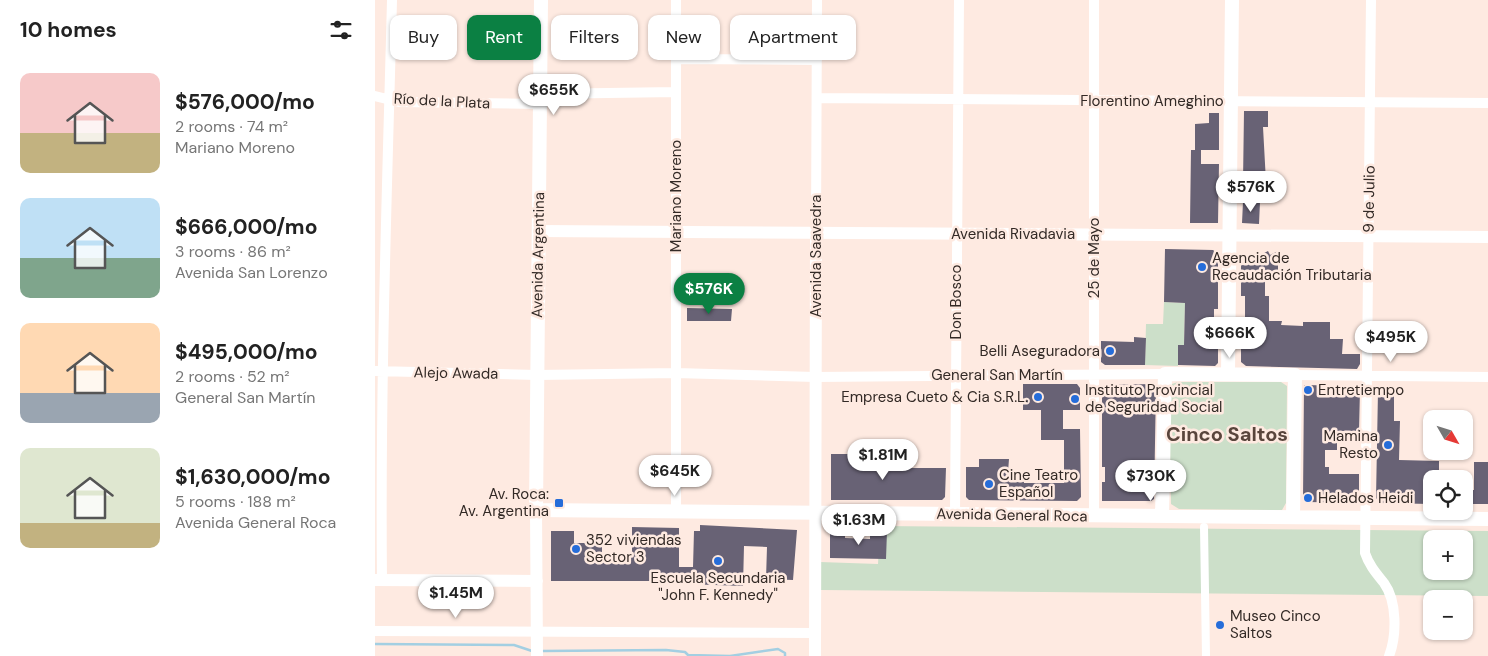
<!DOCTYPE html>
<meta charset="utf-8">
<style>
body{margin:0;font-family:"DM Sans",sans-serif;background:#f2f2f2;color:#222;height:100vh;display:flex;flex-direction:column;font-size:19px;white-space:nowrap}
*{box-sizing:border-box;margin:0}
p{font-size:16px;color:#767676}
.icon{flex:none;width:28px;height:28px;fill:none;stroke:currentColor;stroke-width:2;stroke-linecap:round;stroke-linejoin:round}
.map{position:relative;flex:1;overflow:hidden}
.details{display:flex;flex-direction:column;background:#fff;width:375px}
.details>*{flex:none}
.banner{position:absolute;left:15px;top:15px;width:475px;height:45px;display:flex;gap:10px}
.needle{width:32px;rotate:129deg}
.buttons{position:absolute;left:1048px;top:410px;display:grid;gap:10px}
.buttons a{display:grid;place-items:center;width:50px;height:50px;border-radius:10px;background:#fff;box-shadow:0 1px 4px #0004;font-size:25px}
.price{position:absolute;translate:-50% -42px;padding:0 11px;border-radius:18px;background:#fff;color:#222;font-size:16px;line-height:32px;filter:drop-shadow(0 1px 2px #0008)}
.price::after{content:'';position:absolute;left:50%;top:30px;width:15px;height:11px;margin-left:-8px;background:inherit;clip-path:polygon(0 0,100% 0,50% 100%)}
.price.selected{background:#0b8043;color:#fff}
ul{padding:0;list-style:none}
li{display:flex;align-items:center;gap:15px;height:125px;padding:0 20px}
li span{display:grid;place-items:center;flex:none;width:140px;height:100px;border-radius:10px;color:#555}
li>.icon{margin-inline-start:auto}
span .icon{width:60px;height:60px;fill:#fffc;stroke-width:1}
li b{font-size:21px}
h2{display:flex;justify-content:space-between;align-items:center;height:60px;padding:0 20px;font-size:21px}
.pill{padding:0 18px;border-radius:10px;background:#fff;box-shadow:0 1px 4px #0004;font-size:18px;line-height:45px}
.pill.selected{background:#0b8043;color:#fff}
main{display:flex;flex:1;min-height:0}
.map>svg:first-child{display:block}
.green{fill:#ccdfc9;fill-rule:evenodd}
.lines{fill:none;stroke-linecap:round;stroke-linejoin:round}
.stream{stroke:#a3cfe2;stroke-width:2.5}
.building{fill:#686275}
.pedestrian{stroke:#fff;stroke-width:8}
.minor{stroke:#fff;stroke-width:10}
.tertiary{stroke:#fff;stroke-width:12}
.secondary{stroke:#fff;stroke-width:14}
.poi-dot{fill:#266dd9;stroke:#feeae1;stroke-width:2}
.labels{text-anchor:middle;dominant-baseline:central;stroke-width:5;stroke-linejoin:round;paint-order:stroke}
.street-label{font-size:15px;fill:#332a26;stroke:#feeae1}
.poi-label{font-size:15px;fill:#332a26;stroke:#feeae1;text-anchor:start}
.district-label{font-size:20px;font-weight:bold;fill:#59453c;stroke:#feeae1}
</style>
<main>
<section class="details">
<h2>10 homes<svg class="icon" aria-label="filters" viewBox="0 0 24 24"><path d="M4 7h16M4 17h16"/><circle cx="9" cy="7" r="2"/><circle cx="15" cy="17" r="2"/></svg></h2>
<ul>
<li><span style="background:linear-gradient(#f6c9c9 60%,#c2b280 0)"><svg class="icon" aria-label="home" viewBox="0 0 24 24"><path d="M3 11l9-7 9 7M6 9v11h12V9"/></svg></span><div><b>$576,000/mo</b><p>2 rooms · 74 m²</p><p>Mariano Moreno</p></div></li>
<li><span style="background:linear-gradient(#bfe0f5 60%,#7fa58c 0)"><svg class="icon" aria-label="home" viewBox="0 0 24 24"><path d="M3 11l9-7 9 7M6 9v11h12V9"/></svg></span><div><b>$666,000/mo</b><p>3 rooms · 86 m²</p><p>Avenida San Lorenzo</p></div></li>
<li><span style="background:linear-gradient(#ffd9b3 70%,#9aa5b1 0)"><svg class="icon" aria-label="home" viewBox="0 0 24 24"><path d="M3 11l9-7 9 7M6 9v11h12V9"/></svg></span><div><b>$495,000/mo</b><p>2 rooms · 52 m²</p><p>General San Martín</p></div></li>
<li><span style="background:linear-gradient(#dfe7d0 75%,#c2b280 0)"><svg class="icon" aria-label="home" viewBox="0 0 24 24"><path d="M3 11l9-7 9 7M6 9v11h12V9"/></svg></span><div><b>$1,630,000/mo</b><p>5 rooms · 188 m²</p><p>Avenida General Roca</p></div></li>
</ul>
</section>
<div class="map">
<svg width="1113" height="656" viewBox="0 0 1113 656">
<rect width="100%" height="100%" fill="#feeae1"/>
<path class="green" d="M789,302L810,303L809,345H803V366L770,365L771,324H788Z
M803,382H906L912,386L911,503L907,510L804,509L796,504L794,389L797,384Z
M505,526L1113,531V596L445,590V562L503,564ZM1056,539H1089V571H1056Z"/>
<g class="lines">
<path class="stream" d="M0,644L139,645L157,651
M168,651L291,650L310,652L313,655L355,656L403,649L410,653V656"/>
</g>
<path class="building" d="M869,111H893V127H888L891,182H868Z
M834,113H844V150H826V164H844L843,223H815L816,150H820V124L834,123Z
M868,202H885L884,224L867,223Z
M790,249L838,250L843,254V309H839V328H843V363L840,366L803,365V345H809L810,303L789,302Z
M893,251L895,255L903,251V274L890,273V296H894V321H907L906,325L928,326V322H955V339H968L967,354H985V364L982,369L871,366L866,362V321H870V296H866V265Z
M312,308L357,309L356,321H312Z
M759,337L771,338L770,365H730L726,362V341L759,342Z
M648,384H702L705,388V410H688V429H705L706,497L702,501L594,500L591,497V467H604V459H634L633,472H649V483H689V440H666V410H648Z
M778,384L781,387L779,499L776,501H727V482H730V467H727V388L730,385Z
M929,385L981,386L985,389L984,431H962V450H950V467H954V474H984V503L933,502L928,499Z
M1007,387H1019V421H1025L1024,460L1064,461V479H1056V504L1005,503L1001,498L1003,391Z
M456,454H487V462H504V468H571L570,497L567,500H456Z
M1099,462H1113V504H1089V490H1099Z
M325,525L422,530L418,580L391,579L392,547L369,546L368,586L311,584V581H176V531H199V543H227V555H257V527L304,528V567H318L319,531H325Z
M455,531H470V538L495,539V531H512L511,559L455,558Z"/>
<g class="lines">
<path class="pedestrian" d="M829,527L831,656"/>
<path class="minor" d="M996,0L990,553C994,565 1001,573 1009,583C1022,601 1022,635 1014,656
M301,59L442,60
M165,94L301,92
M0,96L24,102L165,104
M442,98L1113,103
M441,233L442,0
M0,371L162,375L301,373L440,377L790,374
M920,375L1113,377
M301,511V0
M580,514L584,0
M719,515V0
M7,581C5,387 12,194 17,0
M0,631L440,633"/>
<path class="tertiary" d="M164,231L1113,237
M161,510L162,656
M0,580L162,581
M440,656L441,233"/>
<path class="secondary" d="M166,0L161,510L1113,519
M853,374L857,0
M787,516L790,374L920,375L918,517"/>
</g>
<g class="poi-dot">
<circle cx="827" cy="267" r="5"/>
<circle cx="735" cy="351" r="5"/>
<circle cx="933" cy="390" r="5"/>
<circle cx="663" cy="397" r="5"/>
<circle cx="700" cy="399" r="5"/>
<circle cx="1013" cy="445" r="5"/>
<circle cx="614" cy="484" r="5"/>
<circle cx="933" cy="498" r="5"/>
<rect x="179" y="498" width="10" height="10" rx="2.5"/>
<circle cx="201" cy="549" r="5"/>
<circle cx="343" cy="561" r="5"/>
<circle cx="845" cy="625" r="5"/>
</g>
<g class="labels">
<g class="street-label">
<text transform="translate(67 101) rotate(3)">Río de la Plata</text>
<text x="777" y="101">Florentino Ameghino</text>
<text transform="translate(301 196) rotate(-90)">Mariano Moreno</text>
<text transform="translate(994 199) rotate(-89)">9 de Julio</text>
<text x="638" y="234">Avenida Rivadavia</text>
<text transform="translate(163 255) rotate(-89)">Avenida Argentina</text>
<text transform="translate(441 256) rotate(-90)">Avenida Saavedra</text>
<text transform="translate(719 258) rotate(-90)">25 de Mayo</text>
<text transform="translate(581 302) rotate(-90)">Don Bosco</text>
<text transform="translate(81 373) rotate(1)">Alejo Awada</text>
<text x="622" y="375">General San Martín</text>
<text transform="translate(637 515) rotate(1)">Avenida General Roca</text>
</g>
<g class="poi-label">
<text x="837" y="258">Agencia de<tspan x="837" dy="17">Recaudación Tributaria</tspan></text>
<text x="725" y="351" text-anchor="end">Belli Aseguradora</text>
<text x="710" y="390">Instituto Provincial<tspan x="710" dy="17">de Seguridad Social</tspan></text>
<text x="943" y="390">Entretiempo</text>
<text x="653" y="397" text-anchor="end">Empresa Cueto &amp; Cia S.R.L.</text>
<text x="1003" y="436" text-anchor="end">Mamina<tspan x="1003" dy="17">Resto</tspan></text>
<text x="624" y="475">Cine Teatro<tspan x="624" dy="17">Español</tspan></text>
<text x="174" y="494" text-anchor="end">Av. Roca:<tspan x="174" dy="17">Av. Argentina</tspan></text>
<text x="943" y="498">Helados Heidi</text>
<text x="211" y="540">352 viviendas<tspan x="211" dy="17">Sector 3</tspan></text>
<text x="343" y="578" text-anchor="middle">Escuela Secundaria<tspan x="343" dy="17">"John F. Kennedy"</tspan></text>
<text x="855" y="616">Museo Cinco<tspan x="855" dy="17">Saltos</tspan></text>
</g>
<g class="district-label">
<text x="852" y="434">Cinco Saltos</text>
</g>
</g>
</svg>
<div class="buttons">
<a><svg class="needle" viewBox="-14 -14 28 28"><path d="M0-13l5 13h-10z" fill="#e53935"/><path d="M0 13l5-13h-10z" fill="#767676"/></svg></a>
<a><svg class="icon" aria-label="locate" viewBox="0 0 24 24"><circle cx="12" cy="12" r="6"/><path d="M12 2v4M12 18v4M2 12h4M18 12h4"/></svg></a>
<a>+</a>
<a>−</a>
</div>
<b class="price" style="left:179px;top:116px">$655K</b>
<b class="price" style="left:876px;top:213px">$576K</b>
<b class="price selected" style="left:334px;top:315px">$576K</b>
<b class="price" style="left:855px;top:359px">$666K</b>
<b class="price" style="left:1016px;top:363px">$495K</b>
<b class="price" style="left:508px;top:481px">$1.81M</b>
<b class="price" style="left:300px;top:497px">$645K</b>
<b class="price" style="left:776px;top:502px">$730K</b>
<b class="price" style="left:484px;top:546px">$1.63M</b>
<b class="price" style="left:81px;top:619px">$1.45M</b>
<div class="banner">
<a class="pill">Buy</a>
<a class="pill selected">Rent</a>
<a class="pill">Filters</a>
<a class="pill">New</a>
<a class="pill">Apartment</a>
</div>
</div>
</main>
